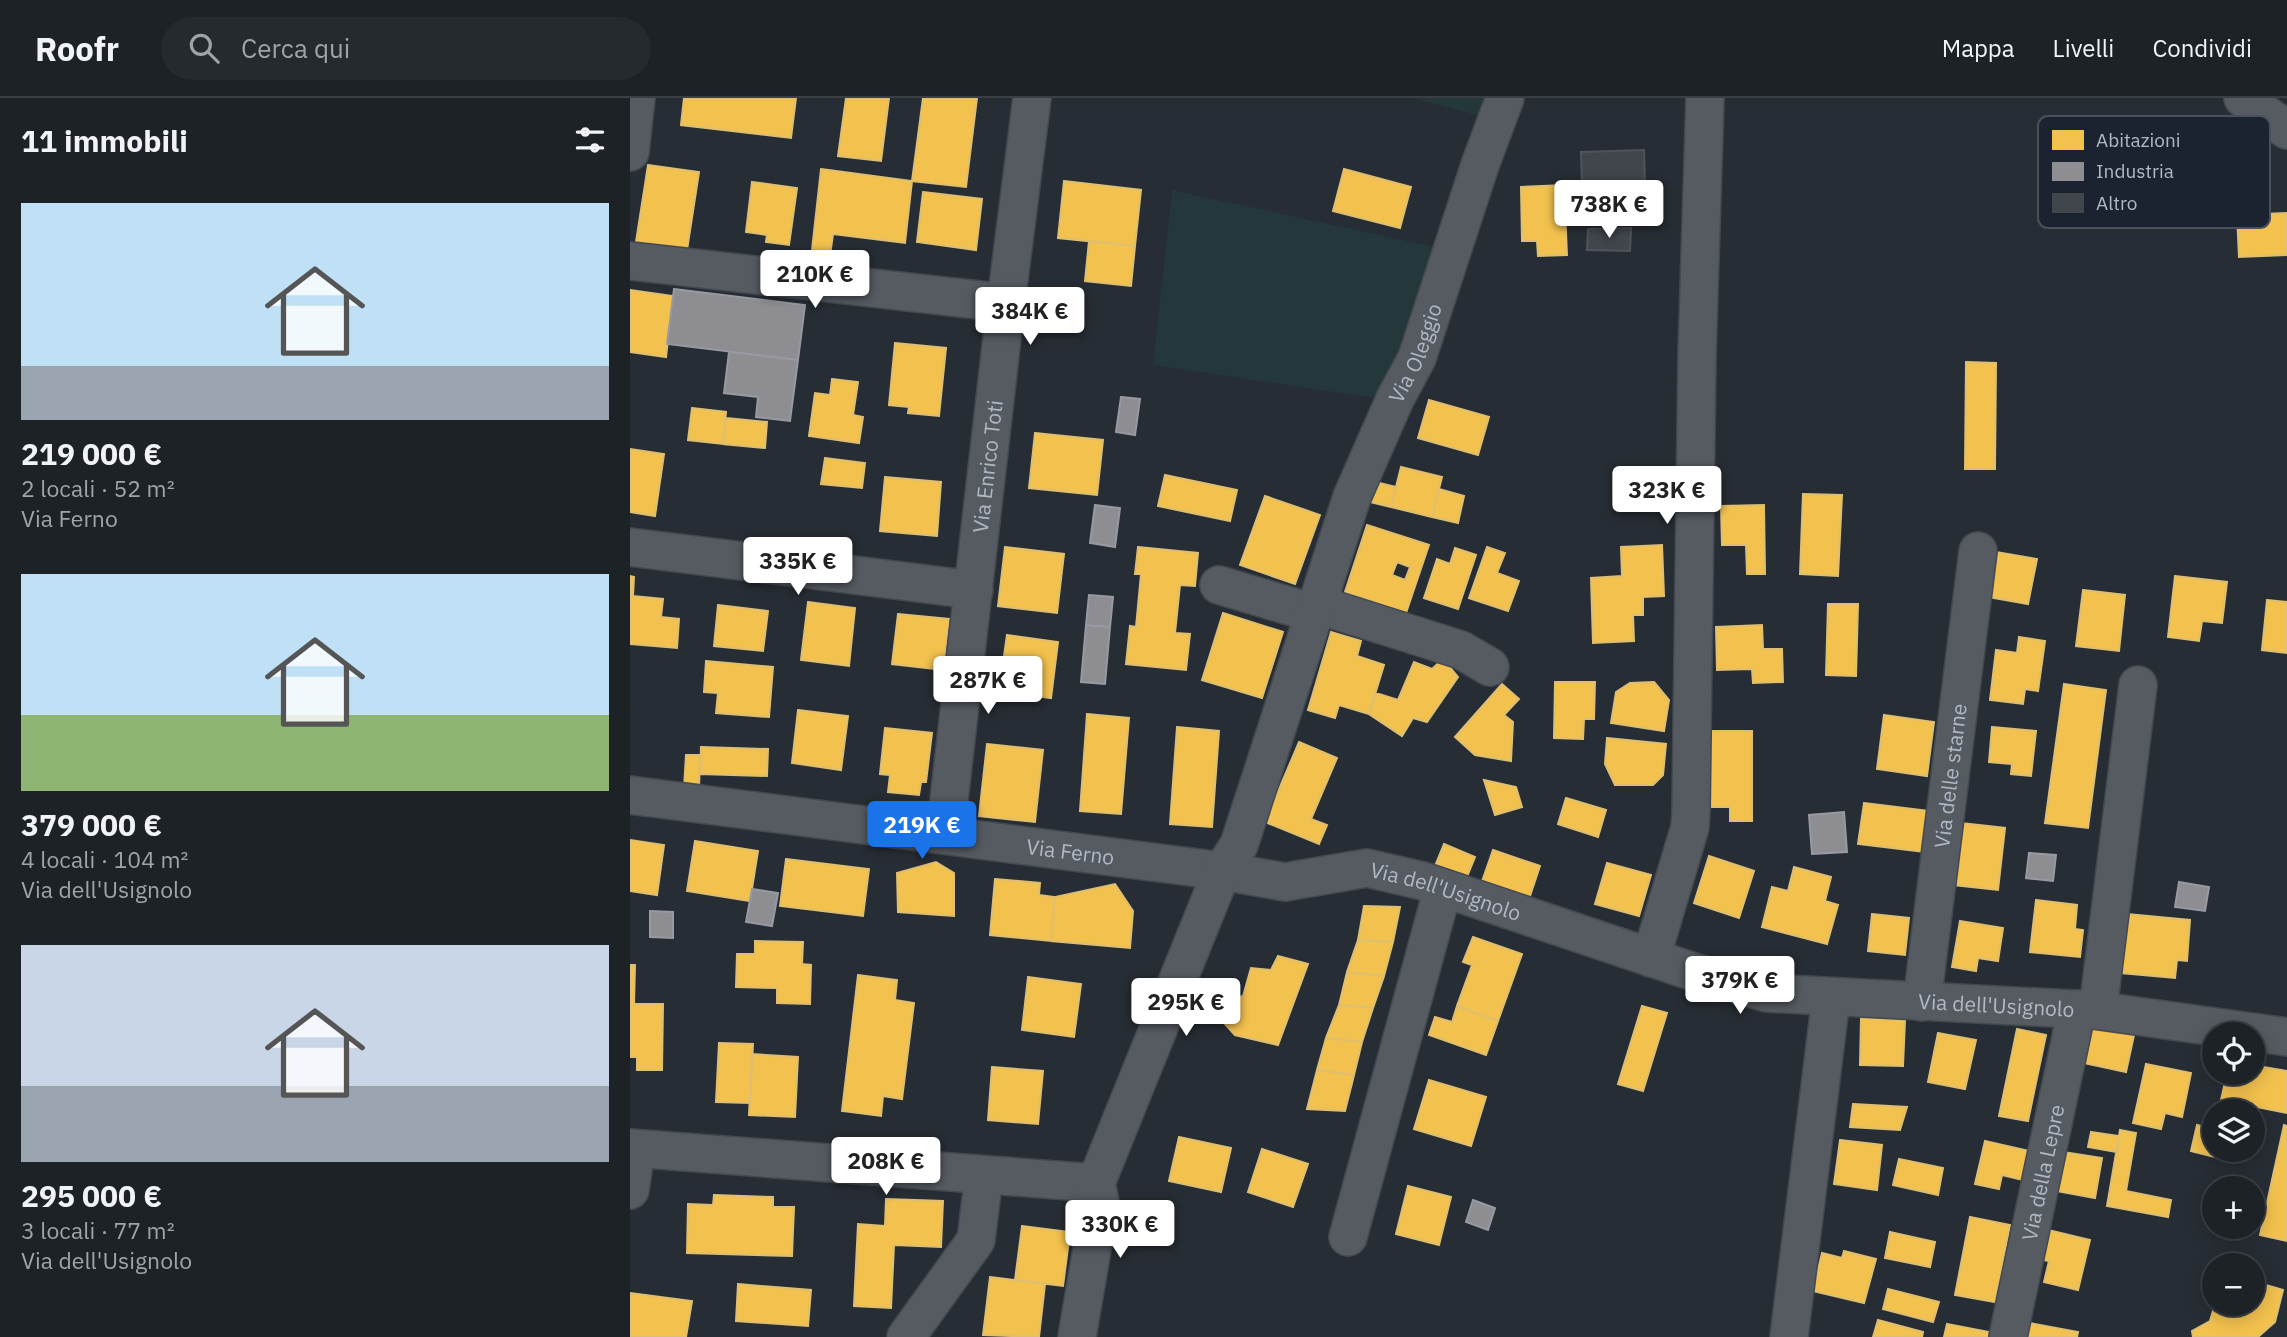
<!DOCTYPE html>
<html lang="it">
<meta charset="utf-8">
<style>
body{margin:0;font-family:"IBM Plex Sans",sans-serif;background:#252a2f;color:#f1f3f6;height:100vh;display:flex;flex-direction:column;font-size:26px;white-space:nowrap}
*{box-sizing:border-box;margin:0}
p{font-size:23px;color:#a0a4a7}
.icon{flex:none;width:38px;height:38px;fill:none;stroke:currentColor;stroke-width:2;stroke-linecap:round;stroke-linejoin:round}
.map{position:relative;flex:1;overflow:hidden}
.details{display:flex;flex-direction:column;background:#1d2227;width:630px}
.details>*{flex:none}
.controls{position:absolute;left:1572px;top:924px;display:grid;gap:14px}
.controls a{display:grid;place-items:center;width:63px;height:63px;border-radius:50%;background:#1d2227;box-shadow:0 4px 18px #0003,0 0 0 2px #3b3f44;font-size:35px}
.price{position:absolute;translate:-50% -60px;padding:0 16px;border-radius:7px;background:#fff;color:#222;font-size:23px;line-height:46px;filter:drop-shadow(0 2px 4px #0008)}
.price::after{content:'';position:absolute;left:50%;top:42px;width:21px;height:16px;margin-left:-10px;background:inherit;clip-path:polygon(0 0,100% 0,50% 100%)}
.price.active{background:#1a73e8;color:#fff}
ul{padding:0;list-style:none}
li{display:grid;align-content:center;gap:14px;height:371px;padding:0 21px}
li span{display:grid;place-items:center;height:217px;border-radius:0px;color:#555}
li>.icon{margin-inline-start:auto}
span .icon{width:126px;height:126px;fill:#fffc;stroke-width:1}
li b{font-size:30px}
h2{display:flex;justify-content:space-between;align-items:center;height:84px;padding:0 21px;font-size:30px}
header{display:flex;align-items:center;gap:42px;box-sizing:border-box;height:98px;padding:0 35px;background:#1d2227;border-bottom:2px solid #3b3f44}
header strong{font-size:33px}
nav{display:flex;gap:38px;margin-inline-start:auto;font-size:24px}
.search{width:490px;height:63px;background:#252a2f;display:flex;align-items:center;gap:18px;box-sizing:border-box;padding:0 24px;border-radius:38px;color:#a0a4a7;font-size:26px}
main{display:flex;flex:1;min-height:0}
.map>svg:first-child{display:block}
.green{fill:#24373a}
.homes{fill:#f2c14e;stroke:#debf72;stroke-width:2;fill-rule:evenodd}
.industry{fill:#8d8d92;stroke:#979aa2;stroke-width:2}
.building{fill:#41464c;stroke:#4e545c;stroke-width:2}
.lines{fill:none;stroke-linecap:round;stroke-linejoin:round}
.minor-casing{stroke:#44494f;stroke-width:40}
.minor{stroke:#565b62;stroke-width:37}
.labels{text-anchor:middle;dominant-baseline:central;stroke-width:7;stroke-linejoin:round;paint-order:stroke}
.street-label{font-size:21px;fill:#afb9c6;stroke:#1a232f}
.key{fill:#1a232f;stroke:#47505c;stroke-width:2}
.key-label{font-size:19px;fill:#afb9c6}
</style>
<header>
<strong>Roofr</strong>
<div class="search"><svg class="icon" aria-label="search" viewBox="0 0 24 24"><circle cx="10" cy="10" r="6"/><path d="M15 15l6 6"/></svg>Cerca qui</div>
<nav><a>Mappa</a><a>Livelli</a><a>Condividi</a></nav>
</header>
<main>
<section class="details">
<h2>11 immobili<svg class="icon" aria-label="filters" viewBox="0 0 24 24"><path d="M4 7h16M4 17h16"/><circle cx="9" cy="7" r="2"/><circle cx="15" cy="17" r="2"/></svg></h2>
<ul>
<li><span style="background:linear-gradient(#bfe0f5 75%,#9aa5b1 0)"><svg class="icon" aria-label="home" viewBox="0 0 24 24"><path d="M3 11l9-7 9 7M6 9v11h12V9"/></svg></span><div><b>219 000 €</b><p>2 locali · 52 m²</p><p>Via Ferno</p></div></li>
<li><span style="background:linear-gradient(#bfe0f5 65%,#8fb573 0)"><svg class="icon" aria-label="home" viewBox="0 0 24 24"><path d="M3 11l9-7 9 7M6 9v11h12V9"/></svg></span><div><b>379 000 €</b><p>4 locali · 104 m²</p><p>Via dell'Usignolo</p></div></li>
<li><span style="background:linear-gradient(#c9d6e8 65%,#9aa5b1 0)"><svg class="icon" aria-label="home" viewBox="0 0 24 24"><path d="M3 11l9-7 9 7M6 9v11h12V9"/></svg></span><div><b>295 000 €</b><p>3 locali · 77 m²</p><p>Via dell'Usignolo</p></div></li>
</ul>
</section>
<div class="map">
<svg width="1657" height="1239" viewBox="0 0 1657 1239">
<rect width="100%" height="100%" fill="#272d34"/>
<path class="green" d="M782,0H856L851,18Z
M542,92L809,150L776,252L745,300L523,267Z"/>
<path class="homes" d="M54,0H166L161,40L51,27Z
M216,0H259L251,63L208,58Z
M293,0H347L336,89L282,83Z
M18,67L69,74L57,152L6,144Z
M191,71L282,83L275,145L203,136L198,172L180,170Z
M714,71L781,89L770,130L703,113Z
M434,83L511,92L505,148L428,140Z
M122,84L167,90L159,147L136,144L137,137L116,134Z
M934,87L937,157L908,158L907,143H892L891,89Z
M293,94L352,101L346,152L287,144Z
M1657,115V157L1609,159L1607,117Z
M459,143L505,148L501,188L455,183Z
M0,192L43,198L36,259L0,254Z
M265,245L316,250L309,318L278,315L279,309L259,307Z
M1336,264L1366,265L1365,371H1335Z
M202,281L228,284L223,317L233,319L229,345L179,338L185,295L200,297Z
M799,302L859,319L848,357L788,340Z
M62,310L96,314L93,346L58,342Z
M96,320L137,324L135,350L93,346Z
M405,335L473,342L467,397L399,390Z
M0,351L34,356L25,418L0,414Z
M195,360L235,365L232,390L191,386Z
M771,369L812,379L802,419L761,409Z
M535,377L607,392L600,423L528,408Z
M255,379L311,384L307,438L250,433Z
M741,383L766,389L761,409L736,403Z
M809,391L834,398L828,425L802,419Z
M1173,396L1212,397L1208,478L1170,476Z
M635,398L690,417L665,486L610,467Z
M1134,407L1135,476H1117L1116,447H1092L1091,408Z
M737,427L799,447L776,515L715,494ZM767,464L780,469L775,482L762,477Z
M1032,447L1034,498L1013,499V517H1003L1004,543L963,545L961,480L992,478L991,449Z
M375,449L434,456L427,515L368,508Z
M508,449L568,455L565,488L550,487L545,535L560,536L556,572L496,566L500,528L506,529L511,476H505Z
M857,449L875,455L867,475L889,483L878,513L839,500Z
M825,450L846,457L828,511L794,500L807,461L820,466Z
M1366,454L1407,461L1398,506L1358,499Z
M0,478L4,479L3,498L33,501L31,519L49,521L47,550L0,546Z
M1545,478L1597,484L1592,525L1572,523L1569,543L1538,539Z
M1453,492L1495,497L1489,553L1446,548Z
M1637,502L1657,504V555L1632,552Z
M178,504L225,510L219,568L171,562Z
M1198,506H1228L1226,578L1196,577Z
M88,507L138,513L133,553L84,548Z
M593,515L653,534L632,600L572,582Z
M268,516L319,521L313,572L262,566Z
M1132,527L1133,551H1152L1153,584L1123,585L1122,571L1087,572L1086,529Z
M701,534L731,543L727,558L754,567L739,616L709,607L705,620L678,612Z
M377,537L428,544L421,600L369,593Z
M1389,539L1415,543L1408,593L1395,591L1393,606L1360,602L1366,552L1387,555Z
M813,561L828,579L797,624L783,620L772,638L739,616L746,595L768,602L784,564L802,571Z
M76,563L143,569L139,619L86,615L88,595L74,594Z
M925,584H965L964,621H954L953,641L924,640Z
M1024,584L1039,602L1034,633L981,625L986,594L1000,585Z
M872,586L889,601L874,617L883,624L881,663L845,657L825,639Z
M1434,586L1476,592L1458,730L1415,725Z
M168,612L218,618L211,672L162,665Z
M457,616L499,620L491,716L450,713Z
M1254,617L1304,624L1297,678L1247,671Z
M547,629L589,633L582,729L540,726Z
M1362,629L1406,633L1401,678L1381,676L1382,666L1359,664Z
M255,630L302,635L296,684H291L289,697L258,694L260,677L250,676Z
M1079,633H1122V723H1100V709H1079Z
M977,640L1036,646L1033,677L1023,687H985L975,666Z
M669,644L707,660L681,721L697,727L689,746L635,724Z
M357,646L413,652L405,724L349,718Z
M71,649L138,651L137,678L70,676Z
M56,657H70L69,691L54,690Z
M854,682L886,689L892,709L865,717Z
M936,700L976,712L968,739L928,726Z
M1234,705L1300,713L1294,754L1228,746Z
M1331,725L1375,730L1368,792L1324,787Z
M0,742L34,747L27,797L0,793Z
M65,743L128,753L120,803L57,793Z
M814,746L845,759L834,786L803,773Z
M863,752L910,768L898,804L850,789Z
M1079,758L1124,773L1109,820L1064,805Z
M156,761L239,771L233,818L150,808Z
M306,764L324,775V818L268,814L267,775Z
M977,765L1021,777L1009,818L965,806Z
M1164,769L1201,779L1195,803L1208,807L1197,846L1132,829L1142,789L1158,793Z
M365,781L410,785L409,797L425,799L421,843L360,837Z
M485,786L503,813L500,850L421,843L425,799Z
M1406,802L1447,807L1445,831L1453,832L1450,859L1400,854Z
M734,808L770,809L763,844L728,842Z
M1242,816L1279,820L1275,857L1238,853Z
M1497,816L1560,822L1557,863L1547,862L1545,880L1491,875Z
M1330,823L1373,830L1368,863L1348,860L1346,873L1322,869Z
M843,839L892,856L868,923L827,908L842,867L833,864Z
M728,842L763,844L754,878L717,874Z
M125,843L173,844L172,866L181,867L180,906L147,905V890L106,889L107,856H125Z
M648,858L678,866L648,947L605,937L594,925L600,901L613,898L621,870L641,872Z
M0,867H5L4,906H33L32,972H7V959H0Z
M717,874L754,878L743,910L709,907Z
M228,877L267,882L265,902L284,905L272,1001L253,998L251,1018L212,1013Z
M398,879L451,886L444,939L392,932Z
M709,907L743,910L732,944L696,940Z
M827,908L868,923L856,957L799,937L805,919L822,924Z
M1012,908L1037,915L1013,993L988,986Z
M1231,920L1275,922L1273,968L1230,967Z
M1462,928L1504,937L1496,974L1454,965Z
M1387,931L1416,937L1398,1023L1369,1018Z
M1308,935L1346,942L1335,991L1298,984Z
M696,940L732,944L724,977L687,972Z
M89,945L123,946L120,1005L86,1004Z
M122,956L168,959L165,1019L119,1017Z
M1516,966L1561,975L1552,1019L1535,1015L1531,1031L1503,1025Z
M1622,967L1657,973V1015L1591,1002L1597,975H1622Z
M362,969L413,973L408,1026L358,1022Z
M687,972L724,977L715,1013L677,1011Z
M799,982L856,999L841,1048L784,1031Z
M1223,1006L1277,1009L1270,1032L1220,1029Z
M1567,1027L1584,1031V1052H1595L1593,1061L1561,1053Z
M1654,1027L1657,1028V1143L1630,1137Z
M1490,1032L1506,1035L1496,1093L1541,1102L1538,1119L1477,1108Z
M1461,1034L1489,1038L1487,1054L1458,1049Z
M549,1039L601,1050L591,1094L539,1083Z
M1210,1042L1252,1047L1247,1092L1204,1086Z
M1355,1043L1399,1053L1393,1082L1372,1077L1369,1091L1345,1086Z
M632,1051L678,1066L663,1109L618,1094Z
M1427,1053L1472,1060L1465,1100L1421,1092Z
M1269,1061L1313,1070L1308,1097L1263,1087Z
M778,1088L821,1099L809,1147L766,1136Z
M84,1097L143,1099V1109H164L162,1158L57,1155L58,1106L83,1107Z
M256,1101L313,1103L311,1149L264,1147L261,1210L224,1208L228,1126L255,1128Z
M1340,1119L1380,1127L1365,1204L1325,1197Z
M392,1128L440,1134L433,1188L385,1182Z
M1414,1131L1460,1142L1448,1192L1414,1184L1419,1163L1407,1161Z
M1260,1134L1305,1144L1300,1169L1255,1160Z
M1214,1153L1246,1161L1234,1205L1183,1193L1192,1155L1212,1160Z
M360,1179L415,1186L409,1239L353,1237Z
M1622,1183L1653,1192L1645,1224L1628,1239H1563L1562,1233L1580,1223L1585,1206H1622Z
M108,1186L181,1192L178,1228L106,1223Z
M1258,1191L1309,1204L1303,1224L1253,1211Z
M0,1195L62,1203L56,1239H0Z
M1248,1222L1293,1234L1292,1239H1243Z
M1394,1224L1448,1234L1447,1239H1392Z
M1317,1226L1364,1235L1363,1239H1314Z"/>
<path class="industry" d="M44,191L175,207L168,262L37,246Z
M99,254L168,262L160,323L126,319L128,299L94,295Z
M491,299L510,301L505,337L486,334Z
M465,407L490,410L485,449L460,445Z
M459,497L483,499L480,529L456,527Z
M456,527L480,529L475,586L451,584Z
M1214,714L1217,754L1182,756L1179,717Z
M1399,755L1426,757L1423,783L1396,780Z
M1549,784L1579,789L1575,813L1545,809Z
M122,791L148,795L142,828L116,824Z
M20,813L43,814V840L20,839Z
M843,1102L865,1110L858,1132L836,1124Z"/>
<path class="building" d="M1014,52L1015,85L952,87L951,54Z
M1001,130L1000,153L957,152L958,131Z"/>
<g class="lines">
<g class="minor-casing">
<g id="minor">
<path d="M1613,0L1657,32"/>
<path d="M0,54L6,0"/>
<path d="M0,163L376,205"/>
<path d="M0,449L344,492"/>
<path d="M589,487L686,516"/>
<path d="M689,507L831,552L860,569"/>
<path id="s1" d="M0,697L592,773L655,784L737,770L793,783L1064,874L1137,895L1463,912L1657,939"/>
<path id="s2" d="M315,737L376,205L402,0"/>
<path d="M1021,860L1060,729L1061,712L1067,257L1075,0"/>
<path id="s3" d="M1292,904L1348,453"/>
<path d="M1468,912L1508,587"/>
<path d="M0,1050L466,1085"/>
<path id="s4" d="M466,1085L592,773L609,747L722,399L765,301L787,260L850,67L875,0"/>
<path d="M0,1092L6,1051"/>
<path d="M718,1139L813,790"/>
<path d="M276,1239L346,1142L354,1077"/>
<path d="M447,1239L470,1104L466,1085"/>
<path d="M1159,1239L1201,900"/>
<path id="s5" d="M1378,1239L1447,911"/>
</g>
</g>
<use href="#minor" class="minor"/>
</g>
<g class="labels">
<g class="street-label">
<text stroke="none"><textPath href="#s4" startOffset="891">Via Oleggio</textPath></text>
<text stroke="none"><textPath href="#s2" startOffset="371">Via Enrico Toti</textPath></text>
<text stroke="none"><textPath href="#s3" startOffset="228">Via delle starne</textPath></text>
<text stroke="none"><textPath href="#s1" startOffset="444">Via Ferno</textPath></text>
<text stroke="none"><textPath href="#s1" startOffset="826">Via dell'Usignolo</textPath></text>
<text stroke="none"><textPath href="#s1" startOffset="1393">Via dell'Usignolo</textPath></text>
<text stroke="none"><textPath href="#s5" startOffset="168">Via della Lepre</textPath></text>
</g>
</g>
<rect x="1408" y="18" width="232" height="112" rx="10" class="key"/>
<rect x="1422" y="32" width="32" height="20" fill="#f2c14e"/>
<rect x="1422" y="64" width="32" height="19" fill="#8d8d92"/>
<rect x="1422" y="95" width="32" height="20" fill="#41464c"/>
<g class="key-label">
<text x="1466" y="49">Abitazioni</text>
<text x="1466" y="80">Industria</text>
<text x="1466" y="112">Altro</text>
</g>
</svg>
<div class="controls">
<a><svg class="icon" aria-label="locate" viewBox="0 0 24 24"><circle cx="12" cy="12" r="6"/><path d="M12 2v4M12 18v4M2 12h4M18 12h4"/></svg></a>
<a><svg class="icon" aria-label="layers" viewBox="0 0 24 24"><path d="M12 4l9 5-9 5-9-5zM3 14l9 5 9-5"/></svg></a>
<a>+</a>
<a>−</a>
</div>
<b class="price" style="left:979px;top:142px">738K €</b>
<b class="price" style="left:185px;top:212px">210K €</b>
<b class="price" style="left:400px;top:249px">384K €</b>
<b class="price" style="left:1037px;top:428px">323K €</b>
<b class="price" style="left:168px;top:499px">335K €</b>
<b class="price" style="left:358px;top:618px">287K €</b>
<b class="price active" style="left:292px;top:763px">219K €</b>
<b class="price" style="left:1110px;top:918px">379K €</b>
<b class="price" style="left:556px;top:940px">295K €</b>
<b class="price" style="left:256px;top:1099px">208K €</b>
<b class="price" style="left:490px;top:1162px">330K €</b>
</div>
</main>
